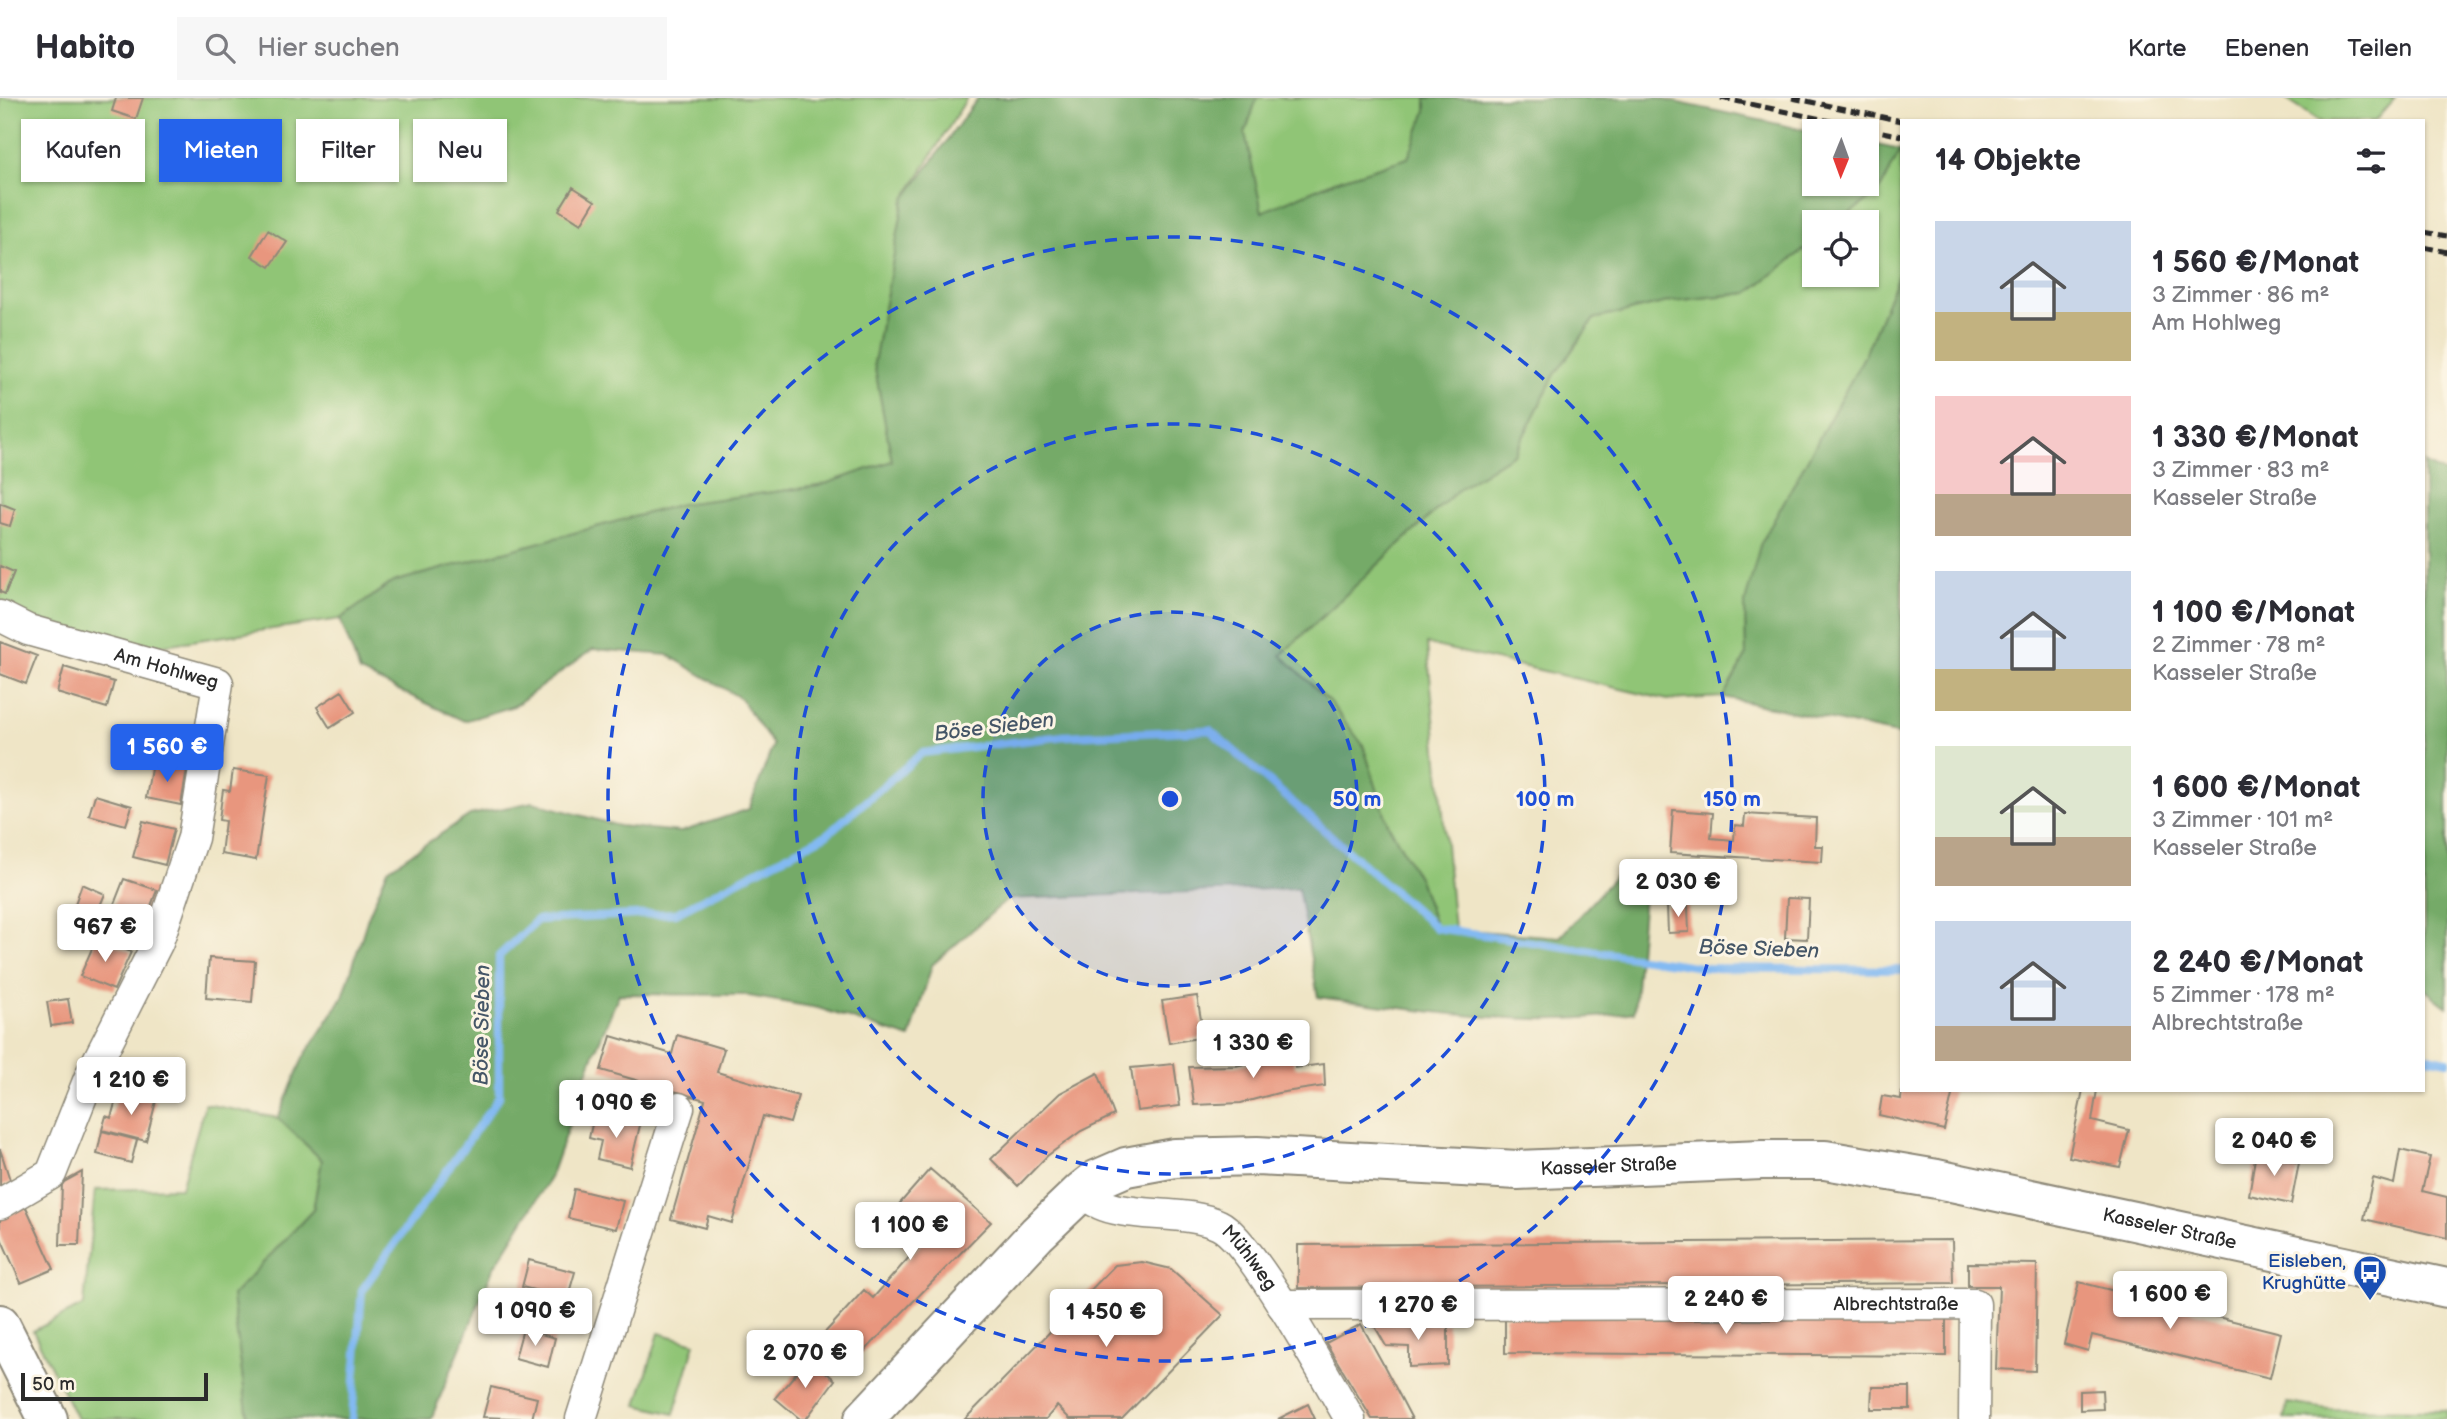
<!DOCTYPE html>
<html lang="de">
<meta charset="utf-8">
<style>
body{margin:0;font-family:"Balsamiq Sans",sans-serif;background:#f7f7f7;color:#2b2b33;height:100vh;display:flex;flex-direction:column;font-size:26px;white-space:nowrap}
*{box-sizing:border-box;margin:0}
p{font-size:23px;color:#7c7c81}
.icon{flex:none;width:38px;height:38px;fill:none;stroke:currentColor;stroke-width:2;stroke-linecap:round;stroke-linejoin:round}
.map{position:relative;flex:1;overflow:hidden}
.drawer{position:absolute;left:1900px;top:21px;width:525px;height:973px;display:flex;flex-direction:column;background:#fff;border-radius:0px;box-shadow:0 2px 5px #0004}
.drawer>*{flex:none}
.top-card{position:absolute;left:21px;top:21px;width:665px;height:63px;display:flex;gap:14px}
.needle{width:46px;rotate:181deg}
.tools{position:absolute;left:1802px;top:21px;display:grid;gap:14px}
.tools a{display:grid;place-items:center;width:77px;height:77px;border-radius:0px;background:#fff;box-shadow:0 2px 5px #0004;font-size:35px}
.scale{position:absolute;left:21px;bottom:18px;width:187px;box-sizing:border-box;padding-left:7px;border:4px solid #2b2b2b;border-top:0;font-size:19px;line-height:24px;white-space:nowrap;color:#2b2b2b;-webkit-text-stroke:5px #fcf5e5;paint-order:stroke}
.price{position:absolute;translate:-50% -60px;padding:0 16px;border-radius:7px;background:#fff;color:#222;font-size:23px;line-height:46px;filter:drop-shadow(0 2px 4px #0008)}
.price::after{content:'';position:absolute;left:50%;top:42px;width:21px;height:16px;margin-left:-10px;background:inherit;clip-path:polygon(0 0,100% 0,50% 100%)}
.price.current{background:#2563eb;color:#fff}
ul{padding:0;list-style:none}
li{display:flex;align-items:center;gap:21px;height:175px;padding:0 35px}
li span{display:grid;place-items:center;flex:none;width:196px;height:140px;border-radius:0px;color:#555}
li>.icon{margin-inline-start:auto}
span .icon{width:84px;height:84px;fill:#fffc;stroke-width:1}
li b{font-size:30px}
h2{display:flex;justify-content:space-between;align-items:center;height:84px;padding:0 35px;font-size:30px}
.tag{padding:0 24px;border-radius:0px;background:#fff;box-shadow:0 2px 5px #0004;font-size:24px;line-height:63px}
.tag.current{background:#2563eb;color:#fff}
header{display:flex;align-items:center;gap:42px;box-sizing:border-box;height:98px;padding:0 35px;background:#fff;border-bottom:2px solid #e1e1e2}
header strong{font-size:33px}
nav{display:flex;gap:38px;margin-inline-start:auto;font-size:24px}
.search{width:490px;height:63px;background:#f7f7f7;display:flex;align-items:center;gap:18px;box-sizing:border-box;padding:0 24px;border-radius:0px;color:#7c7c81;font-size:26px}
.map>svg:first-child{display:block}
.green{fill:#90c576;stroke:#5e7850;stroke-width:2}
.forest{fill:#74aa67;stroke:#506a49;stroke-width:2}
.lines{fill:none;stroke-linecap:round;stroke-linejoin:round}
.stream{stroke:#83baf2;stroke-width:8}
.building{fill:#e8967e}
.street-casing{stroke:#8d8878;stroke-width:33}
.secondary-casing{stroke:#8d8878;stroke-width:42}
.street{stroke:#fff;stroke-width:30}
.secondary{stroke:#fff;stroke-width:38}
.rail{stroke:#2b2b2b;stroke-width:5;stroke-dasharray:10 5;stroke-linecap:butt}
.ring{fill:none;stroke:#1d4ed8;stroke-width:3.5;stroke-dasharray:12 9}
.labels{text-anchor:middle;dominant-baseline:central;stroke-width:6;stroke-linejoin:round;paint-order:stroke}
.street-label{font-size:19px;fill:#2b2b2b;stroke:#fcf5e5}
.transit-label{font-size:19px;fill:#164399;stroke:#fcf5e5;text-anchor:end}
.water-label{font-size:21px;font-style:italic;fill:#455667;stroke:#fcf5e5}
.centre{fill:#1d4ed8;stroke:#fcf5e5;stroke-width:3.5}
.ring-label{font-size:21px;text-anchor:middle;font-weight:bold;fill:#1d4ed8;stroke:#fcf5e5;stroke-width:6;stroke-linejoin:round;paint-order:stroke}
</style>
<header>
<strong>Habito</strong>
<div class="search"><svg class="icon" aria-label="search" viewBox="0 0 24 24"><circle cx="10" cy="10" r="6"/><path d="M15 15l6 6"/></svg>Hier suchen</div>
<nav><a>Karte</a><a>Ebenen</a><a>Teilen</a></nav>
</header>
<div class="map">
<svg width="2447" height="1321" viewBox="0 0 2447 1321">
<rect width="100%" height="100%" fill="#fcf5e5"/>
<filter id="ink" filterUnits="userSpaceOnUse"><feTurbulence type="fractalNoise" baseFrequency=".0143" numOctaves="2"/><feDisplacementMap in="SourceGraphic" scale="14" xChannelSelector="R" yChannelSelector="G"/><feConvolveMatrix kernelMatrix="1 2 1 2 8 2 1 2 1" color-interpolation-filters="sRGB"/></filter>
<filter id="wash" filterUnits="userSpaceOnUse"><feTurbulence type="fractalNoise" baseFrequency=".00686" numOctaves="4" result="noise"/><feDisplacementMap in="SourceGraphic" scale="28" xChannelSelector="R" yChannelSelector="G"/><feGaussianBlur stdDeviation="1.57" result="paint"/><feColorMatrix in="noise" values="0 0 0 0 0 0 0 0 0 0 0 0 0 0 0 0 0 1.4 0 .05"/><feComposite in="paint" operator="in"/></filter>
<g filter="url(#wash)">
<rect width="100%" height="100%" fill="#efe5c6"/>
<path class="green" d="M0,0H967L904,102L874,265L892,363L819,388L681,406L393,484L340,521L144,550L26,519L0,507Z
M1257,0H1426V13L1408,60L1335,83L1262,115L1245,35Z
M2284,0H2395L2375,23H2319Z
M1901,52L1902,168L1865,257L1745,504L1746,558L1723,599L1668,602L1427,546L1454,831L1436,830L1419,781L1388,726L1363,647L1281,557L1460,390L1515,355L1554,278L1594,221L1672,203L1748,195L1815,143V177H1867V124H1837L1878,95Z
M205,1006L278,1020L322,1062L313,1112L232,1198L248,1321H77L33,1233L84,1207L95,1092L181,1090Z
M659,1235L695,1245L674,1316L637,1307Z
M2287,1305L2328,1311L2447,1312V1321H2284Z"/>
<path class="forest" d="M978,0H1257L1245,35L1262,114L1335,83L1408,60L1426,13V0H1656L1815,34V86H1867V45L1901,52L1878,95L1837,124H1815V143L1748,195L1672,203L1594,221L1554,278L1515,355L1460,390L1281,557L1329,603L1363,647L1388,726L1419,781L1436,830L1560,839L1620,773L1646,774L1634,914C1536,932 1416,912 1318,899L1298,790L1008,801L932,867L910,940L818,910L743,897L619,896L593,958L550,1080L493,1171L431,1321H248L232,1198L313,1112L322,1062L278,1020L303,960L343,899L368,819L388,771L470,717L533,704L619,728L681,734L749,711L773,647L740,600L668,557L593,551L514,608L464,623L360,574L340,521L393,484L681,406L819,388L892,363L874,265L904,102Z
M1902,168V637L1723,599L1746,558L1745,505L1760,447L1865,257Z
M2424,365L2447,377V909L2424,891Z"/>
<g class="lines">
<path class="stream" d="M2424,958L2447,963
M352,1321L362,1192L499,999V858L537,822L676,815L826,737L922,655L1064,638L1210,632L1436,830L1708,870L1902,872"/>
</g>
<g id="blocks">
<path class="building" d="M116,0H143L136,21L112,13Z
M573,89L595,103L581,126L559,112Z
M268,132L287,144L270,169L252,158Z
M0,405L15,411L10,428L0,425Z
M0,468L14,474L5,496L0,494Z
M0,544L37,558L26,586L0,576Z
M64,569L114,584L107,610L57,595Z
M342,593L355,614L330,630L317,609Z
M152,665L187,671L181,707L146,700Z
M233,672L269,677L256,762L221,756L225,723L219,722L221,706L223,692L230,693Z
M95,697L132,708L126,727L89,717Z
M1673,712L1713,715L1711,740L1734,742L1735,727L1744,728L1745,716L1816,720L1815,748H1823L1822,764L1670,755Z
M143,723L174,731L165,767L133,759Z
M124,781L157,792L144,826L111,814Z
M82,786L105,796L97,815L75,806Z
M1787,800L1809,801L1807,841L1785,840Z
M1667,808H1688L1689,834L1668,835Z
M97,839L131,854L114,892L80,878Z
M209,860L255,863L252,904L206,900Z
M1197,898L1204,939L1169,945L1162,903Z
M68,901L72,925L51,928L47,904Z
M677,937L724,951L717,974L798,998L790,1025L763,1018L732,1125L708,1118L705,1130L671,1121L705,1002L601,972L611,938L672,956Z
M1292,954L1295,970L1324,966L1325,988L1278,995L1241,1005L1194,1007L1189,969L1236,968Z
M1174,966L1180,1008L1137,1013L1131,970Z
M1098,975L1114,1017L1081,1033L1047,1058L1018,1088L991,1061L1060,995Z
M1902,992L1953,993L1944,1032L1879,1017L1882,998L1901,1001Z
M2083,992H2097L2092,1023L2129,1032L2120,1069L2069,1059Z
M118,994L156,1003L146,1043L102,1032L106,1018L111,1020Z
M613,1017L641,1023L630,1069L597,1061L601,1043L589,1040L593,1022L611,1026Z
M102,1033L137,1042L131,1065L97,1056Z
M0,1051L11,1085L0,1088Z
M2400,1052L2430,1059L2422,1093L2447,1099V1140L2364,1121L2373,1080L2394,1086Z
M2256,1054L2299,1065L2291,1106L2249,1097Z
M930,1071L991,1124L850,1268L820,1240L864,1192L873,1200L927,1139L922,1135L908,1151L881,1127Z
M82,1074L79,1147H60L62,1085Z
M574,1091L623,1103L616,1131L568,1120Z
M26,1109L54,1171L21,1185L0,1138V1121Z
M1952,1142L1953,1185L1298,1190V1147Z
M529,1162L575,1174L564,1212L539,1206L542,1194L522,1189Z
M1142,1164L1171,1171L1223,1217L1122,1321H1070L1057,1308L1046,1321H965L1115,1167Z
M1968,1165L2037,1166L2035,1273L1996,1271L1999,1188H1968Z
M2079,1184L2281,1235L2270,1280L2092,1237L2088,1253L2064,1246Z
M1505,1217L1946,1220V1258L1505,1255Z
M1373,1225L1448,1226V1267L1409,1269V1249L1386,1248Z
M1361,1226L1382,1264L1412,1321H1372L1326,1245Z
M523,1231L555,1240L548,1269L515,1260Z
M809,1260L835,1282L806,1321H800L775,1300Z
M491,1289L537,1300L532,1321L483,1319Z
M1872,1289H1910V1311H1871Z
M2102,1292L2103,1311L2080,1312V1293Z
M1308,1306L1315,1321H1278Z"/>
</g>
</g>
<g filter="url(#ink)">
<use href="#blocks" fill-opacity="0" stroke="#8d8878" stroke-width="2"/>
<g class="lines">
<g class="street-casing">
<g id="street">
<path id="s1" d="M0,518L28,532L218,585L193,740L158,844L90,978L51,1076L0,1106"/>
<path id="s2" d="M1082,1093C1111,1126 1179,1108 1219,1127C1250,1141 1329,1285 1350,1321"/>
<path id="s3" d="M1282,1207L1975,1206L1974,1321"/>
<path d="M581,1321L679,1010"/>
</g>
</g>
<g class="secondary-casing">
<g id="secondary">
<path d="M0,1226L48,1321"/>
<path id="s4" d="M864,1321L1037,1136L1082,1093L1096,1082L1126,1069L1175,1060L1257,1058L1518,1072L1762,1062H1825L1937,1081L2447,1190"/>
</g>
</g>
<use href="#street" class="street"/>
<use href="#secondary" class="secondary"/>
<path class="rail" d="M1721,0L1902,38
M1792,0L1902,23
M2424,134L2447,138
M2424,149L2447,154"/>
</g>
</g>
<circle cx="1170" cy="701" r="187" fill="#1d4ed8" fill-opacity=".12"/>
<g class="ring">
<circle cx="1170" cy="701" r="187"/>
<circle cx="1170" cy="701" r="375"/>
<circle cx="1170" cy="701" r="562"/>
</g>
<defs>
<g id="bus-pin" transform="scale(1.75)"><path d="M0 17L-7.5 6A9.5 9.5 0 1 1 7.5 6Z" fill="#1a4fb4" stroke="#fcf5e5"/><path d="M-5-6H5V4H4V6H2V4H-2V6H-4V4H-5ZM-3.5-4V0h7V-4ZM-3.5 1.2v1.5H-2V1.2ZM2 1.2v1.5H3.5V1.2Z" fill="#fff"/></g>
</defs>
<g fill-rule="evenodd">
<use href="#bus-pin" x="2370" y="1174"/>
</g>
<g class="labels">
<g class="street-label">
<text stroke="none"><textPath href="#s1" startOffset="175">Am Hohlweg</textPath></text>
<text stroke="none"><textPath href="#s4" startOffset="850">Kasseler Straße</textPath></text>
<text stroke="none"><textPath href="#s4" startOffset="1418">Kasseler Straße</textPath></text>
<text stroke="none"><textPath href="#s2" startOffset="189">Mühlweg</textPath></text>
<text stroke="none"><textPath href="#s3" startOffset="614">Albrechtstraße</textPath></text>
</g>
<g class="transit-label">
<text x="2346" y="1163">Eisleben,<tspan x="2346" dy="22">Krughütte</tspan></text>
</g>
<g class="water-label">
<text transform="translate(994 629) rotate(-7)">Böse Sieben</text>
<text transform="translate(1759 851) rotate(2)">Böse Sieben</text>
<text transform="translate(482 927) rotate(-89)">Böse Sieben</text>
</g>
</g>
<circle cx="1170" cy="701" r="10" class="centre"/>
<g class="ring-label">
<text x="1357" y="708">50 m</text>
<text x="1545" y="708">100 m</text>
<text x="1732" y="708">150 m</text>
</g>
</svg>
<div class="tools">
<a><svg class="needle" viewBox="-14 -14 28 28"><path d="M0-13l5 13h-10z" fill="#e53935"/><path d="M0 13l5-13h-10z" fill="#7c7c81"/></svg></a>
<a><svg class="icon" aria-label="locate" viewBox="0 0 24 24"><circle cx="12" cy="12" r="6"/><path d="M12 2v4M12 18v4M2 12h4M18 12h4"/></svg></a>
</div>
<div class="scale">50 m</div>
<b class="price current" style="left:167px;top:686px">1 560 €</b>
<b class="price" style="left:1678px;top:821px">2 030 €</b>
<b class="price" style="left:105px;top:866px">967 €</b>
<b class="price" style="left:1253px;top:982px">1 330 €</b>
<b class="price" style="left:131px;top:1019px">1 210 €</b>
<b class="price" style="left:616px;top:1042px">1 090 €</b>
<b class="price" style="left:2274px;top:1080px">2 040 €</b>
<b class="price" style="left:910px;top:1164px">1 100 €</b>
<b class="price" style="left:2170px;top:1233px">1 600 €</b>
<b class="price" style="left:1726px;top:1238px">2 240 €</b>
<b class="price" style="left:1418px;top:1244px">1 270 €</b>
<b class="price" style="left:535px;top:1250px">1 090 €</b>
<b class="price" style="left:1106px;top:1251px">1 450 €</b>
<b class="price" style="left:805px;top:1292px">2 070 €</b>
<div class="top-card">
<a class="tag">Kaufen</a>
<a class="tag current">Mieten</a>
<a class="tag">Filter</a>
<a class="tag">Neu</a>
</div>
<section class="drawer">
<h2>14 Objekte<svg class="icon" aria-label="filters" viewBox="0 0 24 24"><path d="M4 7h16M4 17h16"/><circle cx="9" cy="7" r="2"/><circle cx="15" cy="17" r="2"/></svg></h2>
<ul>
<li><span style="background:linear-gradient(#c9d6e8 65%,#c2b280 0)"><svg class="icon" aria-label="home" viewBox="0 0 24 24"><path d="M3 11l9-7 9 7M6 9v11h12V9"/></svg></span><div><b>1 560 €/Monat</b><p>3 Zimmer · 86 m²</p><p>Am Hohlweg</p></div></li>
<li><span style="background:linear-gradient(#f6c9c9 70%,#b9a48a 0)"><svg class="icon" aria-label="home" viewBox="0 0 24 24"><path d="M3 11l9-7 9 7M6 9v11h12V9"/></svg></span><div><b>1 330 €/Monat</b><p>3 Zimmer · 83 m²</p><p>Kasseler Straße</p></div></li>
<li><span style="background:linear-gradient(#c9d6e8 70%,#c2b280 0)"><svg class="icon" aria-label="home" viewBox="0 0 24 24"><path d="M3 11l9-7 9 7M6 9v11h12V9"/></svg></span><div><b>1 100 €/Monat</b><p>2 Zimmer · 78 m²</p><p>Kasseler Straße</p></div></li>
<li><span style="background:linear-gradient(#dfe7d0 65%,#b9a48a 0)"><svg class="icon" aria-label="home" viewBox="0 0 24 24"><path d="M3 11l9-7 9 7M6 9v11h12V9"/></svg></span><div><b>1 600 €/Monat</b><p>3 Zimmer · 101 m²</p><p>Kasseler Straße</p></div></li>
<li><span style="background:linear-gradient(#c9d6e8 75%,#b9a48a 0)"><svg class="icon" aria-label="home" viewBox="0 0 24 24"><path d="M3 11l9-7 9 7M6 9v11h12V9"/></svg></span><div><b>2 240 €/Monat</b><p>5 Zimmer · 178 m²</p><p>Albrechtstraße</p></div></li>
</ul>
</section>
</div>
